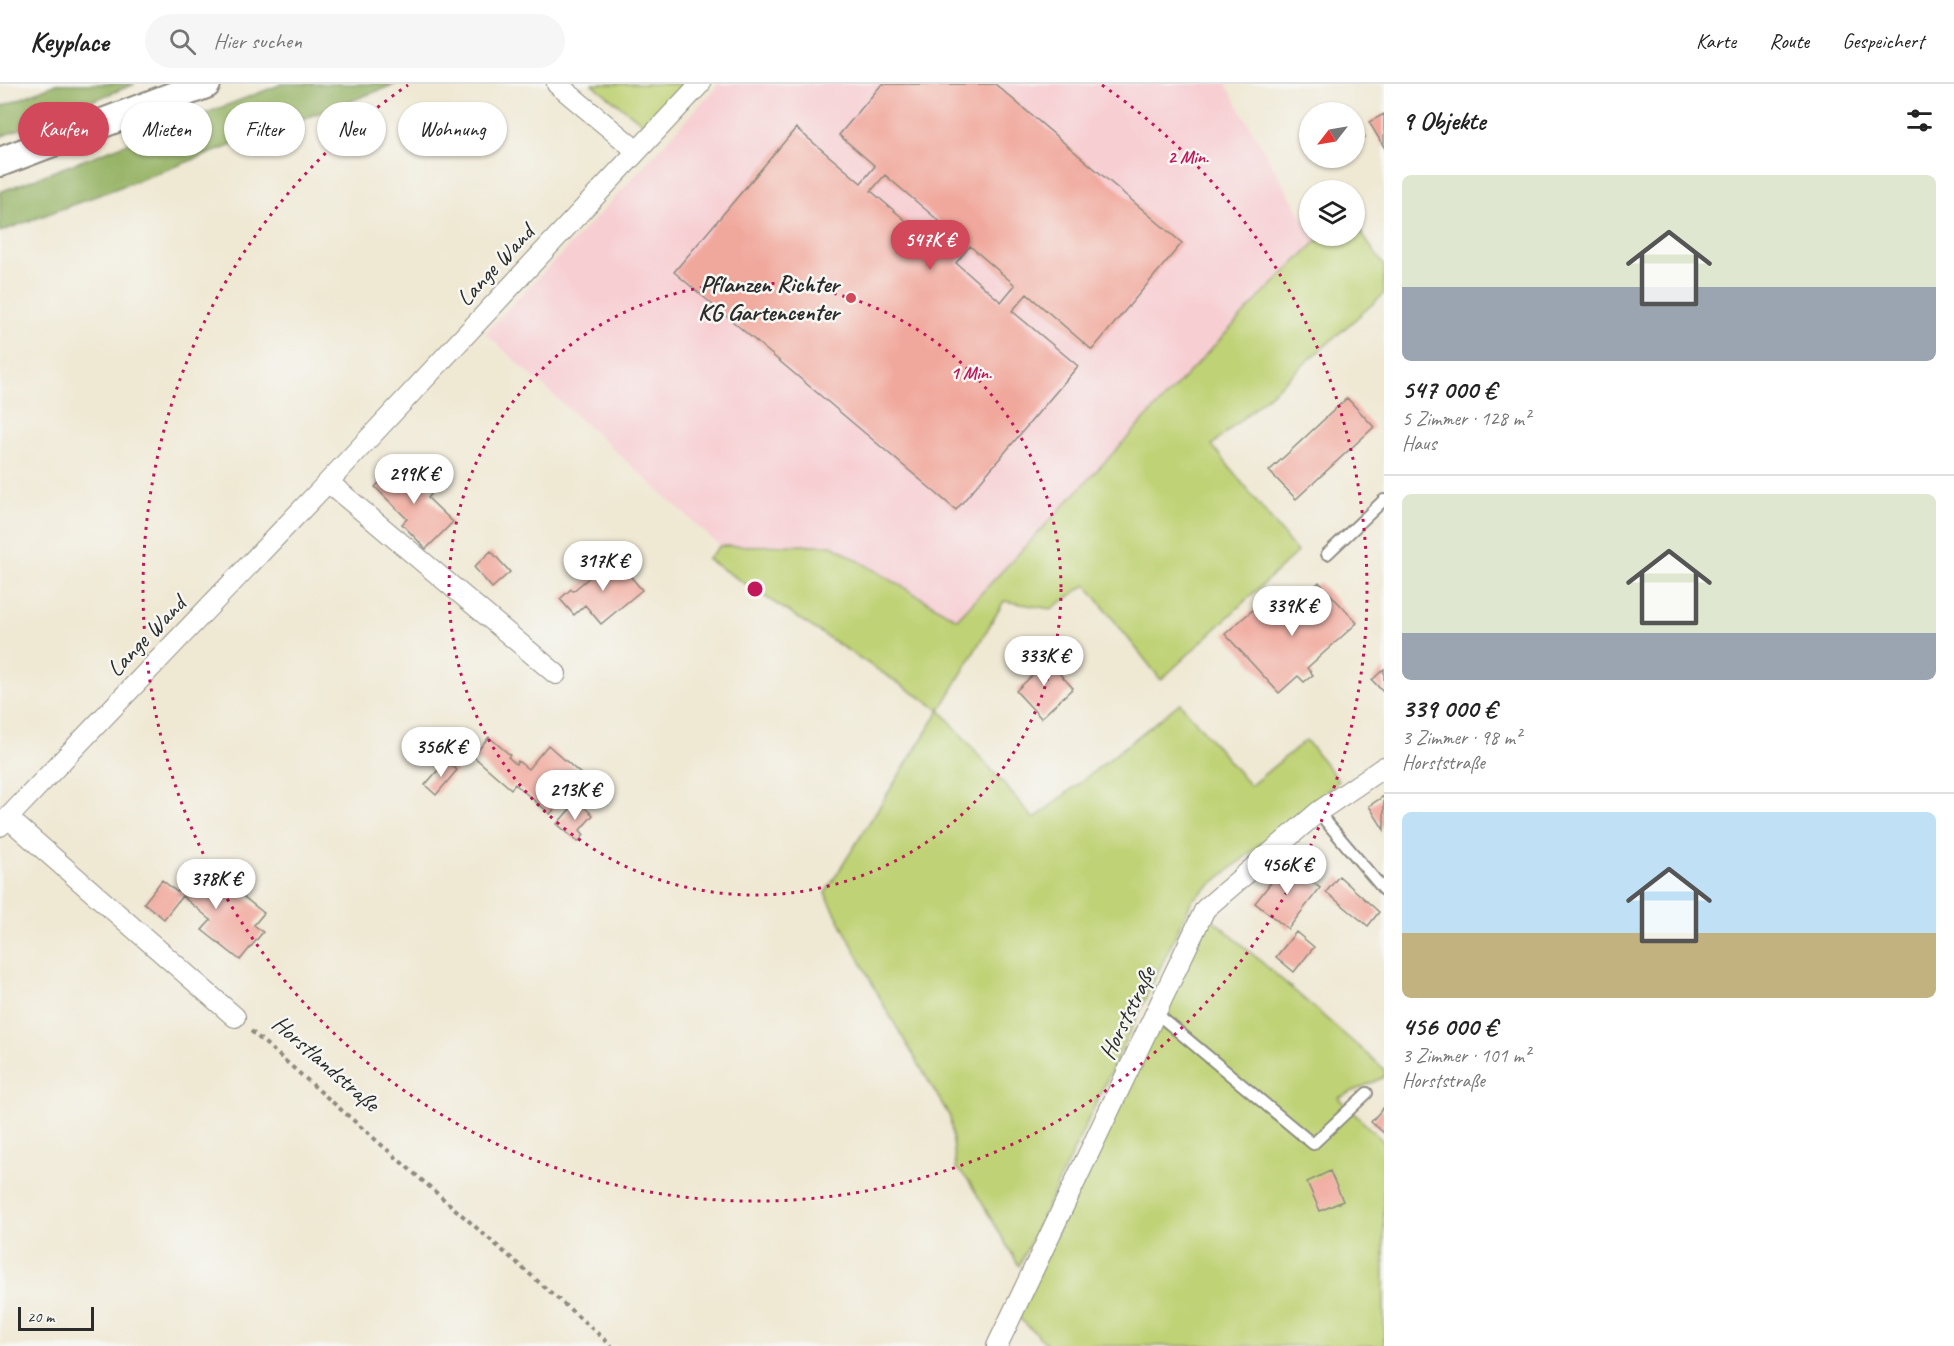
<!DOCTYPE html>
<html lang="de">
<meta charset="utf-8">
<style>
body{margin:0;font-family:Caveat,sans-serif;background:#f6f6f6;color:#222;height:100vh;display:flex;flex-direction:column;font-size:22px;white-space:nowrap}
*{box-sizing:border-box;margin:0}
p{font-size:20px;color:#767676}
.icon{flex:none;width:33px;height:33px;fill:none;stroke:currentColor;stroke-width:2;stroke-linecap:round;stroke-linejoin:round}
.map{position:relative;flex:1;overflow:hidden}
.sheet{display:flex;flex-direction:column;background:#fff;width:570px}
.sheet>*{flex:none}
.hud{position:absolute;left:18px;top:18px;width:570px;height:54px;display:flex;gap:12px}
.needle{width:39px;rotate:239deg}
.buttons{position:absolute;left:1299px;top:18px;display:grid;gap:12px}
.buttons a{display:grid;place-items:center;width:66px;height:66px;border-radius:50%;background:#fff;box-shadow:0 2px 4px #0004;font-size:30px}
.scale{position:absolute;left:18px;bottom:15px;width:76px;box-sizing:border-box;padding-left:6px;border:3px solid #2b2b2b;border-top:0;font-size:16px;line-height:21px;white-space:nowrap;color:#2b2b2b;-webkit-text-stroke:4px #f6f6f2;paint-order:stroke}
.price{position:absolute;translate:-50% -51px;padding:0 14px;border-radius:21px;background:#fff;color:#222;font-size:20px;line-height:39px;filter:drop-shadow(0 2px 3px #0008)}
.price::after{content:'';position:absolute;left:50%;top:36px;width:18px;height:14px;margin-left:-9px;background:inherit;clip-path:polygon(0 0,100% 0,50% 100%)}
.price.selected{background:#d1495b;color:#fff}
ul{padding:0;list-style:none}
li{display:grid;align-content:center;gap:12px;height:318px;padding:0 18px}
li+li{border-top:2px solid #e0e0e0}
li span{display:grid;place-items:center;height:186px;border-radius:9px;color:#555}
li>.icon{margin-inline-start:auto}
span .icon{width:108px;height:108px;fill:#fffc;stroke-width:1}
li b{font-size:26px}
h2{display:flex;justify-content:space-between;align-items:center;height:72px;padding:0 18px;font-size:26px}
.chip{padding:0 21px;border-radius:27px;background:#fff;box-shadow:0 2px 4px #0004;font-size:21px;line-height:54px}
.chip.selected{background:#d1495b;color:#fff}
header{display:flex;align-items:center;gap:36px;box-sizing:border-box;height:84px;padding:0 30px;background:#fff;border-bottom:2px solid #e0e0e0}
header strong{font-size:28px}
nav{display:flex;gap:33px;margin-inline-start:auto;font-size:21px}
.search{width:420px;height:54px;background:#f6f6f6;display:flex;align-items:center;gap:15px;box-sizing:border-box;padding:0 21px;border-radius:33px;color:#767676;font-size:22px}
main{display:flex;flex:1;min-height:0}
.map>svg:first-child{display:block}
.built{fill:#f7cfd3}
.green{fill:#bfd275;stroke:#757e50;stroke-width:1.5}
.forest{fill:#97b466;stroke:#617048;stroke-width:1.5}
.building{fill:#f1a89c;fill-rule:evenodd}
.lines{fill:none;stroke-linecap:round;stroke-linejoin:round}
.service-casing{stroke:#8d8a7f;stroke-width:14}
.minor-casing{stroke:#8d8a7f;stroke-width:22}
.secondary-casing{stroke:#8d8a7f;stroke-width:32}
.path{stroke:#8d8a7f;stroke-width:4;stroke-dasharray:4.5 4.5;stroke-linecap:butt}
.service{stroke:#fff;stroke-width:10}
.minor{stroke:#fff;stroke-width:20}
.secondary{stroke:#fff;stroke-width:28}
.ring{fill:none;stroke:#c2185b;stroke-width:3;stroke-dasharray:3 6}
.poi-dot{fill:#d1495b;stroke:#f6f6f2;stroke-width:2}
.labels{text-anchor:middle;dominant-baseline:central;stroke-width:5;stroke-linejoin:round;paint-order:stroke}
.street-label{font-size:24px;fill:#2b2b2b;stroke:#f6f6f2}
.poi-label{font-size:24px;font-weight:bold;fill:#2b2b2b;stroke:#f6f6f2;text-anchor:end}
.centre{fill:#c2185b;stroke:#f6f6f2;stroke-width:3}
.ring-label{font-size:18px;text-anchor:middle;font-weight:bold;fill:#c2185b;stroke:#f6f6f2;stroke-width:5;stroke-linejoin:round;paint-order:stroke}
</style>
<header>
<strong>Keyplace</strong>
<div class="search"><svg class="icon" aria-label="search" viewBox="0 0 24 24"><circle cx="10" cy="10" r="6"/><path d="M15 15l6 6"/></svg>Hier suchen</div>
<nav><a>Karte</a><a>Route</a><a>Gespeichert</a></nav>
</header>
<main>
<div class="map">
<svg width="1384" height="1262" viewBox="0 0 1384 1262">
<rect width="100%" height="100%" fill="#f6f6f2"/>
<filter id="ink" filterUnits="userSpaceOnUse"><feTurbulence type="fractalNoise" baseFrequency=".0167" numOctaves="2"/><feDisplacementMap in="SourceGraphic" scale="12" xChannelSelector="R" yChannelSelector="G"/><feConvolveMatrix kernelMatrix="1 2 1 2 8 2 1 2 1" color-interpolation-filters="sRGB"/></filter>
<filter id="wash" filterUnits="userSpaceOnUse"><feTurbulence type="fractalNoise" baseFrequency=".008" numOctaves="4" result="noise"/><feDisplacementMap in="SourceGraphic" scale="24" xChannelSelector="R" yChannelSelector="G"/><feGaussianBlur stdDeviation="1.35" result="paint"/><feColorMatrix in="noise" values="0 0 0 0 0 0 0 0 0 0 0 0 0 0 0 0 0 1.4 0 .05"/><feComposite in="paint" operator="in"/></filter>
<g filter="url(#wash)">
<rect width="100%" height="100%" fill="#efe8d3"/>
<path class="built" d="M719,0H1226L1309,145L1310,152H1313L1317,157L1259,214L957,535L832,461L720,462L485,249L605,124Z"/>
<path class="green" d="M592,0H688L649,44Z
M1355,140L1384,182V210L1212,361L1297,468L1161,596L1086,501L1051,525L1004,517L940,626L1034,735L1180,619L1250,702L1306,656L1339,697L1192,816L1019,1182L969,1097L956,1084L950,1033L884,922L825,809L940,626L707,475L720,462L832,461L957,535L1259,214L1317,157L1329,152H1354Z
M1209,832L1384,985V993L1338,1014L1384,1058V1262H1049L1017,1232Z"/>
<path class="forest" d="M56,0H135L0,53V23Z
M282,0H396L0,148V108Z"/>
<g id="blocks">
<path class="building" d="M882,0H995L1182,159L1092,266L1027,210L1012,227L1078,282L956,426L674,188L796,44L861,99L875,82L839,51ZM885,91L959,154L945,170L871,107ZM970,162L1015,201L1001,218L956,179Z
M1384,30V63L1369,38Z
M1354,33L1365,53L1354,60Z
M1347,314L1374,343L1296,415L1269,387Z
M401,377L432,409L428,414L453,438L426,465L402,440L407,435L375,403Z
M491,467L510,488L492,504L474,483Z
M614,473L642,506L601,540L585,521L574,531L560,515L571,505L573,507Z
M1319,498L1357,539L1307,584L1313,591L1304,598L1298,592L1279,609L1225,550L1256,523L1272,541Z
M1040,569L1073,604L1041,634L1016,607L1039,585L1031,577Z
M1384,585V609L1372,596Z
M489,653L510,671L508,673L516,680L518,677L528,685L548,661L583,692L550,730L515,700L511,705L473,672Z
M446,677L457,686L436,711L425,701Z
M1384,712V746L1369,722Z
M577,717L593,731L580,746L584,751L578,758L557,740Z
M1287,778L1320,804L1288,845L1255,819Z
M222,779L238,792L230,802L264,829L254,841L263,848L240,876L202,846L211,836L182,812L164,835L144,819L162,796L177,808L182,803L194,813Z
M1339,792L1379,828L1368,842L1326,808Z
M1296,848L1314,863L1294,888L1276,873Z
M1384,1023V1049L1371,1038Z
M1330,1087L1343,1117L1320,1127L1307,1098Z"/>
</g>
</g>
<g filter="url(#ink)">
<use href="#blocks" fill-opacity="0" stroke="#8d8a7f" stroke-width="1.5"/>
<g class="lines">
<g class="service-casing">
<path id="service" d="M1327,470L1384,416
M1318,728L1384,806
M1156,929L1313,1060L1367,1009"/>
</g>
<g class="minor-casing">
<path id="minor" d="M557,0L637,67
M328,398L556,590
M8,734L235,933
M0,742L328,398L700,0
M997,1262L1205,825L1318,728L1384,683"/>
</g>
<g class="secondary-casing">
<path id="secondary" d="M0,78L206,0"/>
</g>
<path class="path" d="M251,947L612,1262"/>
<use href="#service" class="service"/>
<use href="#minor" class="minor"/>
<use href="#secondary" class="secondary"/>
</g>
</g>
<g class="ring">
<circle cx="755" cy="505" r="306"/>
<path d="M1102 1A612 612 0 1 1 408 1"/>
</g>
<circle class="poi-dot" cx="851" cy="214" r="6"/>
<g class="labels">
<g class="street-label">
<text transform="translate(495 181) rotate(-47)">Lange Wand</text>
<text transform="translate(146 552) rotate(-46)">Lange Wand</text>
<text transform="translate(1127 929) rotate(-64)">Horststraße</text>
<text transform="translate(326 979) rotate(41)">Horstlandstraße</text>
</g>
<g class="poi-label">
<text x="839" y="200">Pflanzen Richter<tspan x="839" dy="28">KG Gartencenter</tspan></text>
</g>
</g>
<circle cx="755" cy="505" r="9" class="centre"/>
<g class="ring-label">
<text x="1188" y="79">2 Min.</text>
<text x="971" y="295">1 Min.</text>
</g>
</svg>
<div class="buttons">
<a><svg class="needle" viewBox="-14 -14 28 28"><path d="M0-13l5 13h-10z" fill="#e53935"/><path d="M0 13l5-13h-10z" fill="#767676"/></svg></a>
<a><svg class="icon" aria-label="layers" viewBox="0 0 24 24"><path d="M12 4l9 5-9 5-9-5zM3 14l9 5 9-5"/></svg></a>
</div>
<div class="scale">20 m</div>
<b class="price selected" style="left:930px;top:187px">547K €</b>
<b class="price" style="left:414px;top:421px">299K €</b>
<b class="price" style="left:603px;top:508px">317K €</b>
<b class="price" style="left:1292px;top:553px">339K €</b>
<b class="price" style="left:1044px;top:603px">333K €</b>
<b class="price" style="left:441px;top:694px">356K €</b>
<b class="price" style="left:575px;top:737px">213K €</b>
<b class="price" style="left:1287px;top:812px">456K €</b>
<b class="price" style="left:216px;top:826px">378K €</b>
<div class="hud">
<a class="chip selected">Kaufen</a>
<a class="chip">Mieten</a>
<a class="chip">Filter</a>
<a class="chip">Neu</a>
<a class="chip">Wohnung</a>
</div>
</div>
<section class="sheet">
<h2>9 Objekte<svg class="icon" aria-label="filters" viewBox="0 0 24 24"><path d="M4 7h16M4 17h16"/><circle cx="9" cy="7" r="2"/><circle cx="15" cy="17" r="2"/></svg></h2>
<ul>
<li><span style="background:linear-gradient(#dfe7d0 60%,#9aa5b1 0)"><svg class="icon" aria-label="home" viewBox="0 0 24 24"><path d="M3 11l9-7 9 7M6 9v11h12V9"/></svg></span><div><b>547 000 €</b><p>5 Zimmer · 128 m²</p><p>Haus</p></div></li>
<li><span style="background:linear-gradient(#dfe7d0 75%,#9aa5b1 0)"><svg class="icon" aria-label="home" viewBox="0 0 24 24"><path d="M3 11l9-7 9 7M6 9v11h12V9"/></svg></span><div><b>339 000 €</b><p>3 Zimmer · 98 m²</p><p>Horststraße</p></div></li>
<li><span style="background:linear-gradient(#bfe0f5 65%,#c2b280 0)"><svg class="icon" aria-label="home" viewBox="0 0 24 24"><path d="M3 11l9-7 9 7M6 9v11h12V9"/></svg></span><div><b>456 000 €</b><p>3 Zimmer · 101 m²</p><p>Horststraße</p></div></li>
</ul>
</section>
</main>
